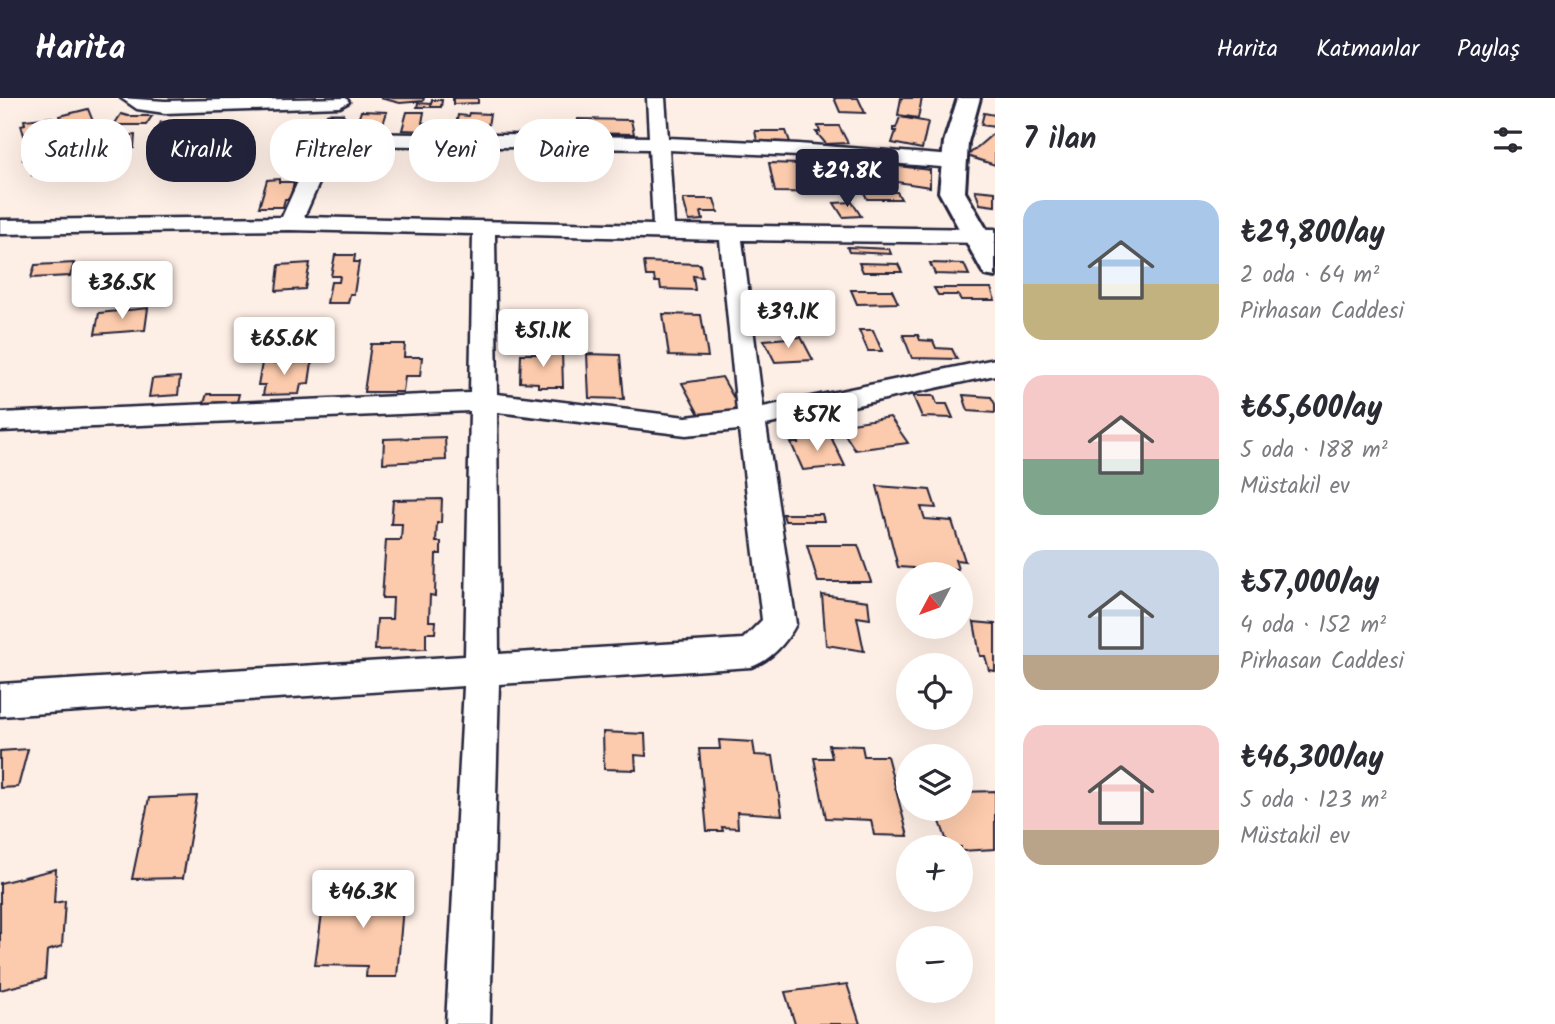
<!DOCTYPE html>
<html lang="tr">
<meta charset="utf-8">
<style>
body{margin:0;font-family:Kalam,sans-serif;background:#f7f7f7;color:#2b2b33;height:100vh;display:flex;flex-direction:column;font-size:26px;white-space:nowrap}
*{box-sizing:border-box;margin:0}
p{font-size:23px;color:#7c7c81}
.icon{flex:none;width:38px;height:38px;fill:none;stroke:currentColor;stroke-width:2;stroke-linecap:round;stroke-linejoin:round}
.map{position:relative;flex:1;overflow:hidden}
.sheet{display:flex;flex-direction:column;background:#fff;width:560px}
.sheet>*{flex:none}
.banner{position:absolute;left:21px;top:21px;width:665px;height:63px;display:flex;gap:14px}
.needle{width:46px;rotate:229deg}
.buttons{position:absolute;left:896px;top:464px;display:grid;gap:14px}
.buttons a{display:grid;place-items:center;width:77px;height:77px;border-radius:50%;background:#fff;box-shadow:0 7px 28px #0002;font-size:35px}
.price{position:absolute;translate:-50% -60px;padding:0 16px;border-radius:7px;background:#fff;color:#222;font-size:23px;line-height:46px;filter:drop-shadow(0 2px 4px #0008)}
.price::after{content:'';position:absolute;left:50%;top:42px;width:21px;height:16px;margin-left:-10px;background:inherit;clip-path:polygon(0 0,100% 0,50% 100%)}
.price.on{background:#22223b;color:#fff}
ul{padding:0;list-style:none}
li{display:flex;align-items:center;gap:21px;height:175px;padding:0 28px}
li span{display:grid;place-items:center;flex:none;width:196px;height:140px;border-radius:21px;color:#555}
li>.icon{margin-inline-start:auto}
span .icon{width:84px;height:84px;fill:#fffc;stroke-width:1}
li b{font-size:30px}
h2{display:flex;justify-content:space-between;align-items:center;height:84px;padding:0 28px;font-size:30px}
.pill{padding:0 24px;border-radius:28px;background:#fff;box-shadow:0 7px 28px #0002;font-size:24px;line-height:63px}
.pill.on{background:#22223b;color:#fff}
header{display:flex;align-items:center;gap:42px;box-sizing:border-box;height:98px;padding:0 35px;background:#22223b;color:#fff}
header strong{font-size:33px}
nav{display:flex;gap:38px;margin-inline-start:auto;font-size:24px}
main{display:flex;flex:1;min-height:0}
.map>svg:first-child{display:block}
.building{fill:#fccaac;stroke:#22223b;stroke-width:2}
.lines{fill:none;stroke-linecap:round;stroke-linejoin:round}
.minor-casing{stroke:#22223b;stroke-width:5}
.tertiary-casing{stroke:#22223b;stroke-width:6}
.minor{fill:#fff;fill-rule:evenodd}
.tertiary{fill:#fff;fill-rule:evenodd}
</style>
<header>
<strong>Harita</strong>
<nav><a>Harita</a><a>Katmanlar</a><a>Paylaş</a></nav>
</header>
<main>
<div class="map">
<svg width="995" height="926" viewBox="0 0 995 926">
<rect width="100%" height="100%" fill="#feefe6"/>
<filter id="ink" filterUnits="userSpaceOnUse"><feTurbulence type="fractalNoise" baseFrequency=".0143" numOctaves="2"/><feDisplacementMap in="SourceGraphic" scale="14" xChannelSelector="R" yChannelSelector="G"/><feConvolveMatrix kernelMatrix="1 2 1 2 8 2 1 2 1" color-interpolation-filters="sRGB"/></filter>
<g filter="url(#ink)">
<path class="building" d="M380,0H424L423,3L400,5Z
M453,0H478V5L453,6Z
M834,0H858L865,15L840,14Z
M901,0H922L918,20L898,17Z
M432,2H442L441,9H417L418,5L431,6Z
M88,11L94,26L81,28L80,25L71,27L70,24L44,29L35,32L36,35L24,37L21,27L25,26L24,22L52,19L54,24L62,23L60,18Z
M361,13L387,14L382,29H356Z
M407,14H424L422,25H427L425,33L402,32Z
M469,15L490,16L488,28L456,27L458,17L468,18Z
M984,15L995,17V29L981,27Z
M121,16L128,18H152L146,27H114Z
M900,19L928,24L922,51L892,45L896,33H893V30H896Z
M578,21L631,22L634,36L576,35Z
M182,23L179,41H154L161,24Z
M818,28H839L848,45L826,46L816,34H820Z
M755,33H786L790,44L757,43Z
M995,34V67L967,58Z
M135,37L134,50L103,53L104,40Z
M93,48L91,56L23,62L25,55Z
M63,65L61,74L32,77L34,67Z
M769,65L831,67L839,95L775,94Z
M890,67L930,72V89L890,83Z
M279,81V84H294L290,101H285L283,109H259L267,82Z
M860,85H877L881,94H897L901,101H867Z
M975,92L995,94V108L980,106Z
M683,101H714L718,114H701L703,122L689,123Z
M852,104L861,118L843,119L834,105Z
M847,149L889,151L891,156L849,154Z
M335,157H355L354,164H359L354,196H350L348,205H327L331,184H339L340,178H331Z
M644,164L700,166L702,179L693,178L695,192L661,191L660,184H655L654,178H646Z
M74,165L70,178L31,180L35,167Z
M310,165L305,191L276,193L279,167Z
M859,165L898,166L902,174H863Z
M930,165L964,166L969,177L935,176Z
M934,190H991L995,202H961L958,197H938Z
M851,192H892L898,205L857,206Z
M790,197L794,207L773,208L769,198Z
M148,210L145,232L95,236L99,215Z
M663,216L701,217L708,259L669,258Z
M859,232H873L882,253H868Z
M903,237H918L920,242L933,243L936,250L952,251L957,261L912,260Z
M801,239L813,262L775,264L764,242Z
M371,246H405L404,259H422L420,278H405L403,294H364Z
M542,253H562L563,289H538V285L520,284L521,256H543Z
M587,256L620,257L624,301L589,300Z
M312,264L309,285L301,286L299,296L263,297L265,287H258L262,265Z
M180,279L178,297L149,299L152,281Z
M722,279L744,318L703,324L682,285Z
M207,296H239L237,304L204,305Z
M963,297L991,299L995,306V315L968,313Z
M913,298H934L937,306H947L953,320L922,319Z
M890,319L908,345L855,352L839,327Z
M830,337L845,368L803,372L791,345H798L796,339Z
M445,339L446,362L383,365L384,341Z
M877,388L930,392L936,410L921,409L925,421L952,423L965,463L955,462L958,471L939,470L941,476H916L913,470L898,469Z
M442,401L441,425H437L436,444H441V456H436L435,498L430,497L429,523H436L435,535H426V551L375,552L377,521H392L393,500H382L386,442H401L402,426H391L393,402Z
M783,416H822L824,423H785Z
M807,447H858L871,484H818Z
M822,497L868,503L870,521L857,519L864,553L826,547Z
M974,524L995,526V573L989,572L985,558H980Z
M603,634L645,636L646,658L635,657L636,672L604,671Z
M719,642L753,644L755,657L773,658L782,717L737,714L738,730L722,729L723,733H707L699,651H720Z
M829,647L862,648L864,658H887L908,738L874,737L871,722L826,720L814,660H832Z
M28,651L18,689L0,690V653Z
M995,693V751L961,753V749H949L937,715L949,714L948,710H961V694Z
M197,698L183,780L132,781L149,700Z
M56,771L54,805L65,803L62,848L47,853L45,881L0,892V785Z
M378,784L405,785L397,879H366L367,868L315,867L325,793L377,794Z
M847,886L860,926H795L785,894Z"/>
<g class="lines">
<g class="minor-casing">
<path id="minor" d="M121,0L165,3L346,0L349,4L340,9L165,15L137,11Z
M647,0H665L668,40L798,46L954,58L961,60L964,64L961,68L954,70L798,58L669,52L674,127L995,131V145L742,142L763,309L995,261V277L766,327L796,526C787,544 770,563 751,569L499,586L490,926H446L464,588L0,618V586L465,558L470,313L0,333V315L470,295L473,136L290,132L0,136V122L282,119L328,17H342L344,21L340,35L649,39ZM336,47L649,51L653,127L304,119ZM495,136L720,142L737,313L686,319L497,296ZM497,314L686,337L739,332L762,522L743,541L499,556Z"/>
</g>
<g class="tertiary-casing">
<path id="tertiary" d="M958,0H980L968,44L965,94L995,146V179L985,177L981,171L939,94L944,44Z"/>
</g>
<use href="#minor" class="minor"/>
<use href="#tertiary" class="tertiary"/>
</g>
</g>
</svg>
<div class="buttons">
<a><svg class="needle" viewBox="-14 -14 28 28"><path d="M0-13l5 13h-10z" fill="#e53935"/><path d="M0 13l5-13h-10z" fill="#7c7c81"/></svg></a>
<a><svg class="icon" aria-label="locate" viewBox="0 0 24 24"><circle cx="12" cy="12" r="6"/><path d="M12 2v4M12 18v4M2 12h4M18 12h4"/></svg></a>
<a><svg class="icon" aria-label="layers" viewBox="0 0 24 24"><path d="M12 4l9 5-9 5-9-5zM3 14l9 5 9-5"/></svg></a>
<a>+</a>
<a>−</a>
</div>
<b class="price on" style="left:847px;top:111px">₺29.8K</b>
<b class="price" style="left:122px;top:223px">₺36.5K</b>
<b class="price" style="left:788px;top:252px">₺39.1K</b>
<b class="price" style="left:543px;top:271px">₺51.1K</b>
<b class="price" style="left:284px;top:279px">₺65.6K</b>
<b class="price" style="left:817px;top:355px">₺57K</b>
<b class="price" style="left:363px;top:832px">₺46.3K</b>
<div class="banner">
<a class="pill">Satılık</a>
<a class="pill on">Kiralık</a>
<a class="pill">Filtreler</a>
<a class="pill">Yeni</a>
<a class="pill">Daire</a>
</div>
</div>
<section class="sheet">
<h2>7 ilan<svg class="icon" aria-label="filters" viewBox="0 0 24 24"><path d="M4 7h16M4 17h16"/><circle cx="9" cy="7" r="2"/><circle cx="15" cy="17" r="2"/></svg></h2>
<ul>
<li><span style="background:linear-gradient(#a9c7e8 60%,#c2b280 0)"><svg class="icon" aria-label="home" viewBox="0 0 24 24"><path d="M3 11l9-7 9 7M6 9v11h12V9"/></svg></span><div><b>₺29,800/ay</b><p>2 oda · 64 m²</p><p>Pirhasan Caddesi</p></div></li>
<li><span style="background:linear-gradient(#f6c9c9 60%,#7fa58c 0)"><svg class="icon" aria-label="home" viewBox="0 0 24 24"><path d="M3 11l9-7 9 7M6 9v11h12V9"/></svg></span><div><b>₺65,600/ay</b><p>5 oda · 188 m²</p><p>Müstakil ev</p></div></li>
<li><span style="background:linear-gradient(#c9d6e8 75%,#b9a48a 0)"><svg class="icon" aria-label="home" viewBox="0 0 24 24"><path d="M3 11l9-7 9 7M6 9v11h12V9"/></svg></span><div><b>₺57,000/ay</b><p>4 oda · 152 m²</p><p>Pirhasan Caddesi</p></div></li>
<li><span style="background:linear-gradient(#f6c9c9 75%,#b9a48a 0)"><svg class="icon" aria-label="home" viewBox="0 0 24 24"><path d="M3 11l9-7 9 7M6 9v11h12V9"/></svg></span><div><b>₺46,300/ay</b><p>5 oda · 123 m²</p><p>Müstakil ev</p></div></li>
</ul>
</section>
</main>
